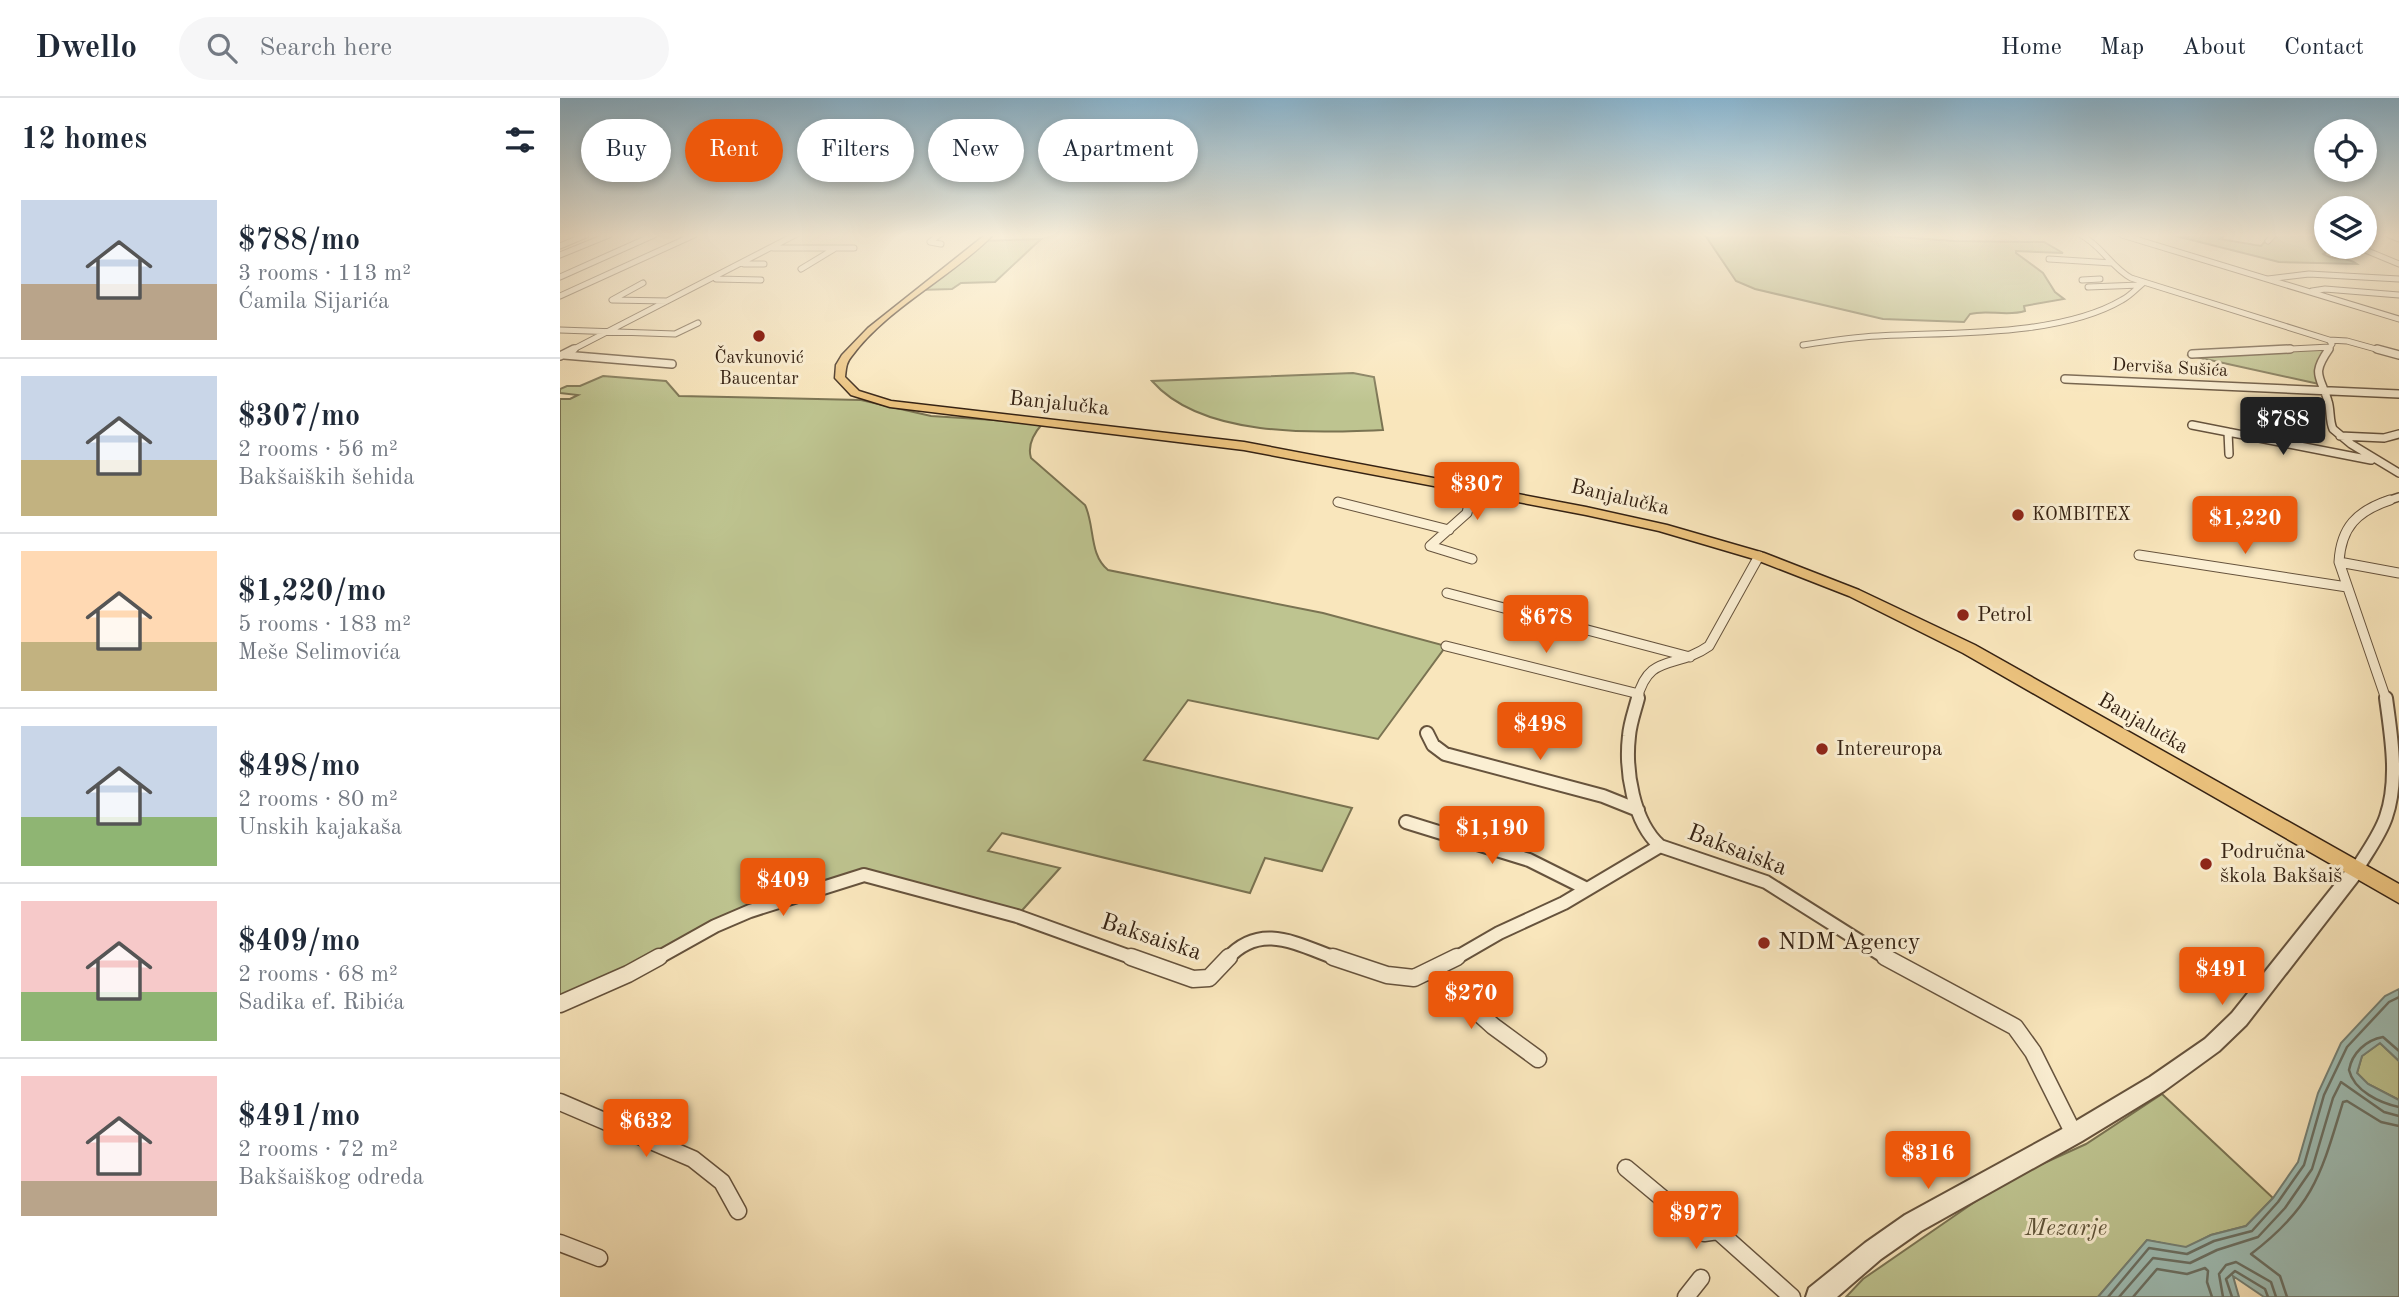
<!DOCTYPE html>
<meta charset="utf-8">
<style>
body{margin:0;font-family:"Old Standard TT",serif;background:#f6f6f7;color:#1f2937;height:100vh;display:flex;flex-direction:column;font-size:26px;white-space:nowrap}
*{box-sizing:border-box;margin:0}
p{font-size:23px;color:#747a83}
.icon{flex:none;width:38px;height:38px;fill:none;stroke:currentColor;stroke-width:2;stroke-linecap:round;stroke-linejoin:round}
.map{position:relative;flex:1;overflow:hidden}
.drawer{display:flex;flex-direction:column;background:#fff;width:560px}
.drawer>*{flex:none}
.hud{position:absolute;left:21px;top:21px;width:665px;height:63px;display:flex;gap:14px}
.tools{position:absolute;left:1754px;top:21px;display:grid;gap:14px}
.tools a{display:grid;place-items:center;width:63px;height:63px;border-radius:50%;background:#fff;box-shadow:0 4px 10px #0003;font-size:35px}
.price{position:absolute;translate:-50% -60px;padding:0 16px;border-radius:7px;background:#ea580c;color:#fff;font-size:23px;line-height:46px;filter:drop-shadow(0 2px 4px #0008)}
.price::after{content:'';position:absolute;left:50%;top:42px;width:21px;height:16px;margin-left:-10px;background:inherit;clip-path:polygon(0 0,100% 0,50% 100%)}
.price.on{background:#222;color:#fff}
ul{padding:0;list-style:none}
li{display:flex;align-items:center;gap:21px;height:175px;padding:0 21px}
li+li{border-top:2px solid #e0e1e3}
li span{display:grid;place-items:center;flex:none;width:196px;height:140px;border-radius:0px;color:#555}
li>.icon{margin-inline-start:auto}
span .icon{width:84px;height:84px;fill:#fffc;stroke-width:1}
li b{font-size:30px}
h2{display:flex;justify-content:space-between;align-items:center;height:84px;padding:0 21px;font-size:30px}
.tag{padding:0 24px;border-radius:32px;background:#fff;box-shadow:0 4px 10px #0003;font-size:24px;line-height:63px}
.tag.on{background:#ea580c;color:#fff}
header{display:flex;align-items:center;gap:42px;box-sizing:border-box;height:98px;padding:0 35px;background:#fff;border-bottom:2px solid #e0e1e3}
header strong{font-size:33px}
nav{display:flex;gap:38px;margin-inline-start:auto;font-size:24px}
.search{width:490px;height:63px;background:#f6f6f7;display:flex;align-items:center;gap:18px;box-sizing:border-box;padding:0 24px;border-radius:38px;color:#747a83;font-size:26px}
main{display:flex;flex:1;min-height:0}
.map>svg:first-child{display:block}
.green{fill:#bec490;stroke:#7a7352;stroke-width:2}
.water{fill:#9ebeb6;stroke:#748075;stroke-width:2}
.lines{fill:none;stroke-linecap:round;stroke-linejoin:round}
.shore{stroke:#6a7064;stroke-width:2.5}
.minor-far4-casing{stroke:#66533d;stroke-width:7}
.minor-far3-casing{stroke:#66533d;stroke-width:10}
.minor-far2-casing{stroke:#66533d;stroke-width:11}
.minor-far1-casing{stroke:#66533d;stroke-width:16}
.minor-casing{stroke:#66533d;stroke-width:19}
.tertiary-casing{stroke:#66533d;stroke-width:4}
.primary-casing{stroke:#352213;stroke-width:3}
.minor-far4{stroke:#fbefd3;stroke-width:5}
.minor-far3{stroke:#fbefd3;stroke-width:7}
.minor-far2{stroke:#fbefd3;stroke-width:9}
.minor-far1{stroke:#fbefd3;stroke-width:12}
.minor{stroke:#fbefd3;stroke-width:16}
.tertiary{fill:#fbefd3;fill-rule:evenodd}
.primary{fill:#ecc37e;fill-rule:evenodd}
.poi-dot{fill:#8f2418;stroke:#fbefd3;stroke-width:2.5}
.labels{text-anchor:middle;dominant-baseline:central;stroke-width:6;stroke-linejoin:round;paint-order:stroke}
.far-poi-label{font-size:18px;fill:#352213;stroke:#fbefd3}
.far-street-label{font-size:18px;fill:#352213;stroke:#fbefd3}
.street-label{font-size:21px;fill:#352213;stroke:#fbefd3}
.poi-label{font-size:21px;fill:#352213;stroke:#fbefd3;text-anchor:start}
.near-street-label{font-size:24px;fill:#352213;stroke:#fbefd3}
.near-poi-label{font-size:24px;fill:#352213;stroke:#fbefd3;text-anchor:start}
.near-park-label{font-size:24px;font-style:italic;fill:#5e5338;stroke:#fbefd3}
</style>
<header>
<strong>Dwello</strong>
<div class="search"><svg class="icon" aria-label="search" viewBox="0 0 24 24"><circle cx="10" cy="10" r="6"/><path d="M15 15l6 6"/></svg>Search here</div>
<nav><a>Home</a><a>Map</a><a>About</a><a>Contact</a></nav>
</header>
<main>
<section class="drawer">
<h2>12 homes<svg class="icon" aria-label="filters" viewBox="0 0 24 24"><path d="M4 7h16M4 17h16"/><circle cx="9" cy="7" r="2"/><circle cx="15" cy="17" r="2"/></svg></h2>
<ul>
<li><span style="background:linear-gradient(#c9d6e8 60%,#b9a48a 0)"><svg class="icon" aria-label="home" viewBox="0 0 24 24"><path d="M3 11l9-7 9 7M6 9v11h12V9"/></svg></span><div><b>$788/mo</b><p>3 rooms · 113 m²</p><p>Ćamila Sijarića</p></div></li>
<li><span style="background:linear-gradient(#c9d6e8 60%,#c2b280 0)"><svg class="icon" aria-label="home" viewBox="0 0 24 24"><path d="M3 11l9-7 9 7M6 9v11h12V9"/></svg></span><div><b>$307/mo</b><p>2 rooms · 56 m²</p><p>Bakšaiških šehida</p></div></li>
<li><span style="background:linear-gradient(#ffd9b3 65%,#c2b280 0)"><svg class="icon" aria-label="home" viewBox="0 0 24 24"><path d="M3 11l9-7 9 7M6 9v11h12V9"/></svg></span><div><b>$1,220/mo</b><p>5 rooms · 183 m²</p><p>Meše Selimovića</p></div></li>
<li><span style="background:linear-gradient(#c9d6e8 65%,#8fb573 0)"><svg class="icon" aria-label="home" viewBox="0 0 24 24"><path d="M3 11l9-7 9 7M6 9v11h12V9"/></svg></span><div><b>$498/mo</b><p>2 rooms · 80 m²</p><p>Unskih kajakaša</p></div></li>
<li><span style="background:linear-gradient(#f6c9c9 65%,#8fb573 0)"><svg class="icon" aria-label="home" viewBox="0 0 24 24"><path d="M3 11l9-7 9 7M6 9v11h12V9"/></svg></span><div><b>$409/mo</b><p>2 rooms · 68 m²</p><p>Sadika ef. Ribića</p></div></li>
<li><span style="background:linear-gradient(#f6c9c9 75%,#b9a48a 0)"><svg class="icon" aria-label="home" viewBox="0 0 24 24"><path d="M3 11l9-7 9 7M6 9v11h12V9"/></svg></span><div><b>$491/mo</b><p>2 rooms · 72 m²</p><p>Bakšaiškog odreda</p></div></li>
</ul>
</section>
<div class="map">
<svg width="1839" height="1199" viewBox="0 0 1839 1199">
<rect width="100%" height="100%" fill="#f9e6bc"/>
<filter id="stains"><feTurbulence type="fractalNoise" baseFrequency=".00286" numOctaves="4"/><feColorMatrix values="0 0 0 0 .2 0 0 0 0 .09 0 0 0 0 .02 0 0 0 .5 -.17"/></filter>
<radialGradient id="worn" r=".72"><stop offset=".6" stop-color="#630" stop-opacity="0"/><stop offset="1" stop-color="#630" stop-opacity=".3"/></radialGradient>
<path class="green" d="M1145,137H1312L1394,143L1484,144L1503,155L1456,153V155L1483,175L1495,194L1504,201L1464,208L1465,213C1446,219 1428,211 1410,216L1404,224L1323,221L1195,191L1176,183Z
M1612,137L1628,139L1631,137H1666L1660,141L1701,148L1711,137L1764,139L1766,149H1776L1763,156C1773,163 1787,158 1797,166L1719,164Z
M481,141L435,184L401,185L392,191L360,192L420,143Z
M1770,249L1763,257L1759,286L1627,257Z
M793,275L814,279L823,332C754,335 642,340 592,283Z
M43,278L106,283L119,298L301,302L371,318L483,325C474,335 467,347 471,360L525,407C535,428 529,457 548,472L763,515L886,548L818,641L628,602L584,662L792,710L762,773L705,760L690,795L442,735L428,753L500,770L457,818L304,777L190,813L0,906V301H10L18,297L0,295V291L7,288H20Z
M1820,945L1839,963V1002L1808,986L1797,975L1802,958Z
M1602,996L1713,1100L1686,1128L1651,1137L1626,1150L1587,1142L1538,1199H1286L1303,1181L1445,1083L1526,1046Z"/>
<path class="water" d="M1839,891V963L1820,945L1802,958L1797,975L1808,986L1839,1002V1199H1704L1673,1178L1679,1199H1538L1587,1142L1626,1149L1651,1137L1686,1128L1713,1100L1738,1064L1758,995L1781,945L1825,898Z"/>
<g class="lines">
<path class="shore" d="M1839,953L1823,939C1806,942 1792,955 1789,972C1794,993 1820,1005 1839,1009
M1548,1199L1589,1150L1627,1156L1654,1143L1692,1133L1718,1104L1744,1067L1764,997L1787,949L1829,904L1839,899
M1559,1199L1593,1160L1630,1165L1657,1152L1698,1139L1725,1110L1752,1071L1773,1000L1781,984L1824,1014L1839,1018
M1573,1199L1597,1171L1627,1176L1645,1170L1648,1173L1647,1184L1652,1199
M1663,1199L1659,1176L1666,1167L1676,1164L1711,1184L1716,1199
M1672,1199L1666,1181L1675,1173L1705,1191L1708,1199
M1727,1199L1720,1178L1691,1156C1754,1108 1761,1076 1783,1004L1787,1003L1821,1024L1839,1028"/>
<g class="minor-far4-casing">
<path id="minor-far4" d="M379,137L370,144L381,146
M1521,137C1542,148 1551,169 1571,180L1769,242L1772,246L1767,253
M1562,137L1839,221
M1829,137L1839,141
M1708,143L1713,137
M0,148L26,137
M1798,149L1839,166
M213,150H294
M0,157L49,137
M1489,161L1552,165
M184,166H204
M241,171L274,151
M0,179L94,137
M156,181L201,182
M1708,181L1749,176L1839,181
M1522,182L1540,181
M83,185L52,202L107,203
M1528,189L1580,187
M1752,193L1765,191L1839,197
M0,198L134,137
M0,232L115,236L138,225
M1769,242L1787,243L1823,253
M1243,247C1268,243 1293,239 1318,238C1390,234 1499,239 1562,202C1570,198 1576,191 1583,185
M10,253L235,137
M1695,253L1770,249"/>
</g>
<g class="minor-far3-casing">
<path id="minor-far3" d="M1769,251C1751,277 1760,277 1768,303C1771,312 1769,322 1773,331L1791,346L1839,375
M1817,251L1839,257
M1632,256L1730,251
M4,257L112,266
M0,258L14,251
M1505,281L1839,296
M1632,327L1811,362
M1668,334L1669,356
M1780,338L1824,340L1839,336
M910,404L917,392
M1824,404L1839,399"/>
</g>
<g class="minor-far2-casing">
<path id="minor-far2" d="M910,402L907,415L870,448L912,461
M778,404L889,432
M1579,457L1787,489
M1779,464L1839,475
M887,495L1130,559
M886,548L1079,596
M1077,601C1089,554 1115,572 1149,548L1199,458
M1826,601L1779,464C1781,429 1797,413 1830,402"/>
</g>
<g class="minor-far1-casing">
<path id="minor-far1" d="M1078,600C1075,612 1070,625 1069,638C1065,672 1073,724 1100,748
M867,635L873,647L885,656L1043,698L1078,712
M846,724L969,762L1027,791
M1797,771C1807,754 1820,737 1826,719C1839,681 1831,638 1826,600
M96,861L155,828L190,813L304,777L457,818L576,861
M667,861C701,823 738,847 778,861
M894,861L939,835L1004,805L1100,748L1206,784L1328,861"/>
</g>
<g class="minor-casing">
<path id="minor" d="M571,859L633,881L649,880L669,859
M773,859L827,877L854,880L897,859
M1325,859L1455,929L1473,954L1514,1036
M872,873L933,928L978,961
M0,906L68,876L99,859
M0,1004L133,1061L162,1084L178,1113
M1066,1070L1144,1135L1158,1133L1232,1199
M0,1145L39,1160
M1126,1199L1141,1180"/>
</g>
<g class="tertiary-casing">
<path id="tertiary" d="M1797,764L1803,766L1805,771L1803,776L1686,927L1659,953L1604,993L1522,1043L1361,1133L1321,1161L1277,1199H1246L1249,1190L1305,1145L1345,1117L1506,1029L1590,979L1645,941L1672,915L1791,766Z"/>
</g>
<g class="primary-casing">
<path id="primary" d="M425,137H433C390,180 327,210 291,259C286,265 286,271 285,279L299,293L331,303L684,344L1026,409L1107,427L1204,455L1299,492L1415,547L1839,786V805L1403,555L1289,498L1194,461L1099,433L1026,417L684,352L330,309L291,297L275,280L276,267L282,257L308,230Z"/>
</g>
<use href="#minor-far4" class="minor-far4"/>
<use href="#minor-far3" class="minor-far3"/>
<use href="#minor-far2" class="minor-far2"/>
<use href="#minor-far1" class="minor-far1"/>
<use href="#minor" class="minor"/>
<use href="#tertiary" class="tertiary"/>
<use href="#primary" class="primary"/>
</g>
<linearGradient id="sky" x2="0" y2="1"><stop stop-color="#8ab8d4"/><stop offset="0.45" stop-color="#fcf4e1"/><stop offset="1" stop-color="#fcf4e1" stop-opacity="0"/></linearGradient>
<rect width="1839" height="305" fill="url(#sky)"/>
<g class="poi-dot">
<circle cx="199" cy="238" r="7"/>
<circle cx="1458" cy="417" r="7"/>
<circle cx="1403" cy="517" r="7"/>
<circle cx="1262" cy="651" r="7"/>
<circle cx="1646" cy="766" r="7"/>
<circle cx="1204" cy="845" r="7"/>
</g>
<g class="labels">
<g class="far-poi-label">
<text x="199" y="260">Čavkunović<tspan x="199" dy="21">Baucentar</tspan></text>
<text x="1472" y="417" text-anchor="start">KOMBITEX</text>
</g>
<g class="far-street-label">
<text transform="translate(1610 270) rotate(3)">Derviša Sušića</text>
</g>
<g class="street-label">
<text transform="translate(499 306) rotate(6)">Banjalučka</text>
<text transform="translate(1060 400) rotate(13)">Banjalučka</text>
<text transform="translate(1583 626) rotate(30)">Banjalučka</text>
</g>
<g class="poi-label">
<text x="1417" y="517">Petrol</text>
<text x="1276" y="651">Intereuropa</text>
<text x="1660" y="754">Područna<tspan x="1660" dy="24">škola Bakšaiš</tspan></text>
</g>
<g class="near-street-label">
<text transform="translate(1177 753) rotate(21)">Baksaiska</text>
<text transform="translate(591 840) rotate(18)">Baksaiska</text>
</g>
<g class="near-poi-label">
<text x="1218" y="845">NDM Agency</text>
</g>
<g class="near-park-label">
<text x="1506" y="1131">Mezarje</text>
</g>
</g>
<rect width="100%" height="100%" filter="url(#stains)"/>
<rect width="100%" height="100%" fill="url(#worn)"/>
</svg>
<div class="tools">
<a><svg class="icon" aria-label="locate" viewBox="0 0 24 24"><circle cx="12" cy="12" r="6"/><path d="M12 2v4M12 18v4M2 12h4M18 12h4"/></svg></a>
<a><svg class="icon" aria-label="layers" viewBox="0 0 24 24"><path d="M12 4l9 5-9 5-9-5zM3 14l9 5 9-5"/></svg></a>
</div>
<b class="price on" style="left:1723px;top:359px">$788</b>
<b class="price" style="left:917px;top:424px">$307</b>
<b class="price" style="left:1685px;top:458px">$1,220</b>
<b class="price" style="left:986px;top:557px">$678</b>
<b class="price" style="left:980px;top:664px">$498</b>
<b class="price" style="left:932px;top:768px">$1,190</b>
<b class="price" style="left:223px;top:820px">$409</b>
<b class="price" style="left:1662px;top:909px">$491</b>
<b class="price" style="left:911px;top:933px">$270</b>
<b class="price" style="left:86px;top:1061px">$632</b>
<b class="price" style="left:1368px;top:1093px">$316</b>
<b class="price" style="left:1136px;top:1153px">$977</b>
<div class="hud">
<a class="tag">Buy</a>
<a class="tag on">Rent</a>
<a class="tag">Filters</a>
<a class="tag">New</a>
<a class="tag">Apartment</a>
</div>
</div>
</main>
